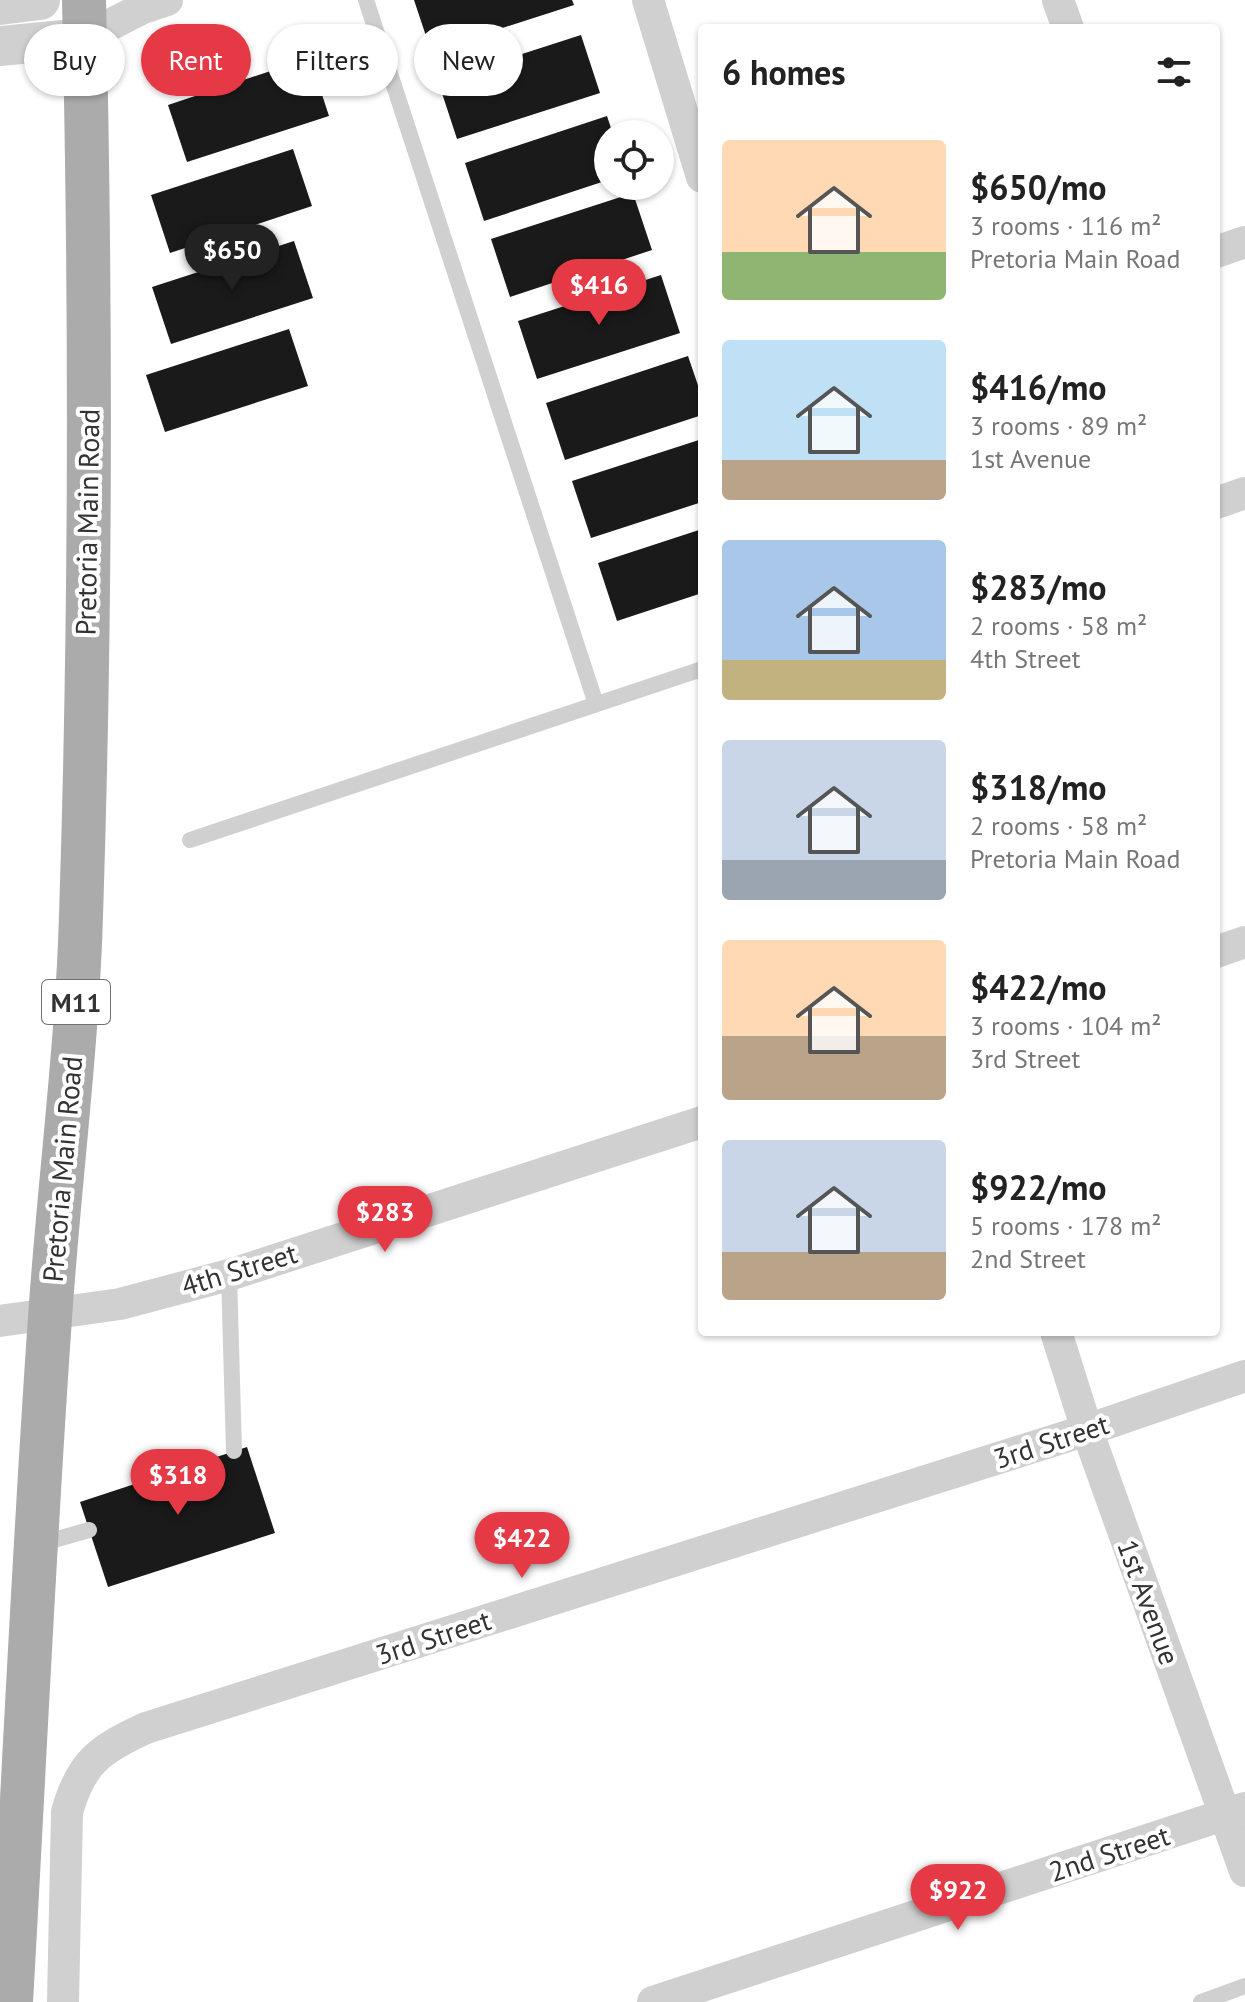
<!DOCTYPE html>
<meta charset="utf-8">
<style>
body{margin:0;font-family:"PT Sans",sans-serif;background:#f6f6f6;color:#222;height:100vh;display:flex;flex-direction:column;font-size:30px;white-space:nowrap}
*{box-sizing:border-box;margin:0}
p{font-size:26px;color:#767676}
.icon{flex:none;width:44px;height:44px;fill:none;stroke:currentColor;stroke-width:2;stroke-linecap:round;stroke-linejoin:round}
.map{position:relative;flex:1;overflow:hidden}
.panel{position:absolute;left:698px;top:24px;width:522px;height:1312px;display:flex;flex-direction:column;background:#fff;border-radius:8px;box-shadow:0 2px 6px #0004}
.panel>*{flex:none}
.guide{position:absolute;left:24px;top:24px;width:554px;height:72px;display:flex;gap:16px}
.tools{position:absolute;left:594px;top:120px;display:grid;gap:16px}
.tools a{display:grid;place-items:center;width:80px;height:80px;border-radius:50%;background:#fff;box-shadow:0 2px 6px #0004;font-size:40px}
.price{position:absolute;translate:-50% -68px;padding:0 18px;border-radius:28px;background:#e63946;color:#fff;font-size:26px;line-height:52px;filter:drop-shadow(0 2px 4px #0008)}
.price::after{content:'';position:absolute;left:50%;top:48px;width:24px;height:18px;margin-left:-12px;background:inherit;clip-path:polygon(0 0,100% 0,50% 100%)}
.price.on{background:#222;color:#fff}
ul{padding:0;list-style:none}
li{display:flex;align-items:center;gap:24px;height:200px;padding:0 24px}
li span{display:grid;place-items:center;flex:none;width:224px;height:160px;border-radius:8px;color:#555}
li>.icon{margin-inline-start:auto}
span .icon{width:96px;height:96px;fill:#fffc;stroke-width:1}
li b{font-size:34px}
h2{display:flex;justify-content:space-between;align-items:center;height:96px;padding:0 24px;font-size:34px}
.chip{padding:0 28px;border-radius:36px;background:#fff;box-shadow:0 2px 6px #0004;font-size:28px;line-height:72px}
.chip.on{background:#e63946;color:#fff}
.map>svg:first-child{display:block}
.building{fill:#1a1a1a}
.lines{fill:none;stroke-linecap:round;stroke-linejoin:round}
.service{stroke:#d0d0d0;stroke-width:16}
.minor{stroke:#d0d0d0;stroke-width:32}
.tertiary{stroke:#d0d0d0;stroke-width:40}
.primary{stroke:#ababab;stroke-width:44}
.labels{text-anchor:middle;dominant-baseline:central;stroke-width:8;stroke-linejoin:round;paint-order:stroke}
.shield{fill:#fff;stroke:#707070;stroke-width:2}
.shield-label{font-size:26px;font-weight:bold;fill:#333}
.street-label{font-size:28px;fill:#333;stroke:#fff}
</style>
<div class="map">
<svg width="1245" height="2002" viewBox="0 0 1245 2002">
<rect width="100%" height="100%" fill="#fff"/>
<path class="building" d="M414,0H572L574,5L431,51Z
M581,35L600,93L457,139L438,81Z
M310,58L329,116L187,162L168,105Z
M607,116L613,134H608V180L484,221L465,163Z
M293,149L312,206L170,253L151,195Z
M633,193L652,250L510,297L491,239Z
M294,241L313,298L171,344L152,287Z
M661,275L680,333L537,379L518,321Z
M289,329L308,386L165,432L146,375Z
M688,356L702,397V415L565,460L546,403Z
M702,439V502L591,538L572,481Z
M702,529V593L617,621L598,563Z
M247,1447L275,1533L108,1587L80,1502Z"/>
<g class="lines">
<path class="service" d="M366,0L596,704
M190,840L702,669
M229,1275L234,1451
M40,1544L89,1530
M1201,2002L1245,1986"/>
<path class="minor" d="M648,0L702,177
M1058,0L1068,28
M84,38L143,8L167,0
M1216,252L1245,242
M1216,503L1245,493
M1216,952L1245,942
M0,1321L120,1304L229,1275L702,1122
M1056,1332L1087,1430L1245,1871
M63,2002L67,1812C81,1762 100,1749 146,1728L1087,1430L1245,1376
M653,2002L1245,1808"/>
<path class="tertiary" d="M0,5L40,0
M0,46L84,38"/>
<path class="primary" d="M11,2002C24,1774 34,1546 50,1318C59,1184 77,1051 81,916C91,611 91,305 84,0"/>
</g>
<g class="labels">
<rect class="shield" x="42" y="980" width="68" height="44" rx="6"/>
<g class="shield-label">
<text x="76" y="1002">M11</text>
</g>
<g class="street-label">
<text transform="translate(87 522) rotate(-89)">Pretoria Main Road</text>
<text transform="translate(62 1169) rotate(-85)">Pretoria Main Road</text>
<text transform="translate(239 1269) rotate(-17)">4th Street</text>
<text transform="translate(1051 1441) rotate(-18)">3rd Street</text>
<text transform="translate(1149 1602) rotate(70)">1st Avenue</text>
<text transform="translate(433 1637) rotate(-18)">3rd Street</text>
<text transform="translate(1109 1853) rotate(-18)">2nd Street</text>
</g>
</g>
</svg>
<div class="tools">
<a><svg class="icon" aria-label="locate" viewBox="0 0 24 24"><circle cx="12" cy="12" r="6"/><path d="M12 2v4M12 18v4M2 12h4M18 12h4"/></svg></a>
</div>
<b class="price on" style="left:232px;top:292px">$650</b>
<b class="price" style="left:599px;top:327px">$416</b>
<b class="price" style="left:385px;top:1254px">$283</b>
<b class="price" style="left:178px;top:1517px">$318</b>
<b class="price" style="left:522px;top:1580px">$422</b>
<b class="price" style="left:958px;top:1932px">$922</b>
<div class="guide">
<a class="chip">Buy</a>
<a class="chip on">Rent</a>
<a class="chip">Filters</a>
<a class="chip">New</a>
</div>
<section class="panel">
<h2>6 homes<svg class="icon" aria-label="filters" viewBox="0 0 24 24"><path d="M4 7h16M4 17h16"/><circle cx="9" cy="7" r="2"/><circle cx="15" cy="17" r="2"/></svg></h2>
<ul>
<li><span style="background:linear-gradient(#ffd9b3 70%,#8fb573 0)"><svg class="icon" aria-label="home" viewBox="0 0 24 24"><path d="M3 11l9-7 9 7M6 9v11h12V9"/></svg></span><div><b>$650/mo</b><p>3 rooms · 116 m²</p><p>Pretoria Main Road</p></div></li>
<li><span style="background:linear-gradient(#bfe0f5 75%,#b9a48a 0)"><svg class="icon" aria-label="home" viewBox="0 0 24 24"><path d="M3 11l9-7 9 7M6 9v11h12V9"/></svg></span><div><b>$416/mo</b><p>3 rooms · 89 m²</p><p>1st Avenue</p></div></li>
<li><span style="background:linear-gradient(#a9c7e8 75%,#c2b280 0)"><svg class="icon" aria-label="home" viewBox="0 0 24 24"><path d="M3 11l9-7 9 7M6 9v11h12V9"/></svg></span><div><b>$283/mo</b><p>2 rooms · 58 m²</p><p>4th Street</p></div></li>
<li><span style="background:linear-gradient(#c9d6e8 75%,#9aa5b1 0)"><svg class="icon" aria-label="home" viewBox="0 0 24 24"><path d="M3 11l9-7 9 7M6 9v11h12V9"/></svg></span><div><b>$318/mo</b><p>2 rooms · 58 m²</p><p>Pretoria Main Road</p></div></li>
<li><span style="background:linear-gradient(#ffd9b3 60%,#b9a48a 0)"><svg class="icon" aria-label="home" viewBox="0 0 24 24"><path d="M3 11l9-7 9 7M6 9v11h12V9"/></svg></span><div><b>$422/mo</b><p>3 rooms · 104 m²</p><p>3rd Street</p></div></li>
<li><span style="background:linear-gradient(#c9d6e8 70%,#b9a48a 0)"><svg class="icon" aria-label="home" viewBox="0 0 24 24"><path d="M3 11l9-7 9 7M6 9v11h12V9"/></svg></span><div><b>$922/mo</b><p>5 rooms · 178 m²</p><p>2nd Street</p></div></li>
</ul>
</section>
</div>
